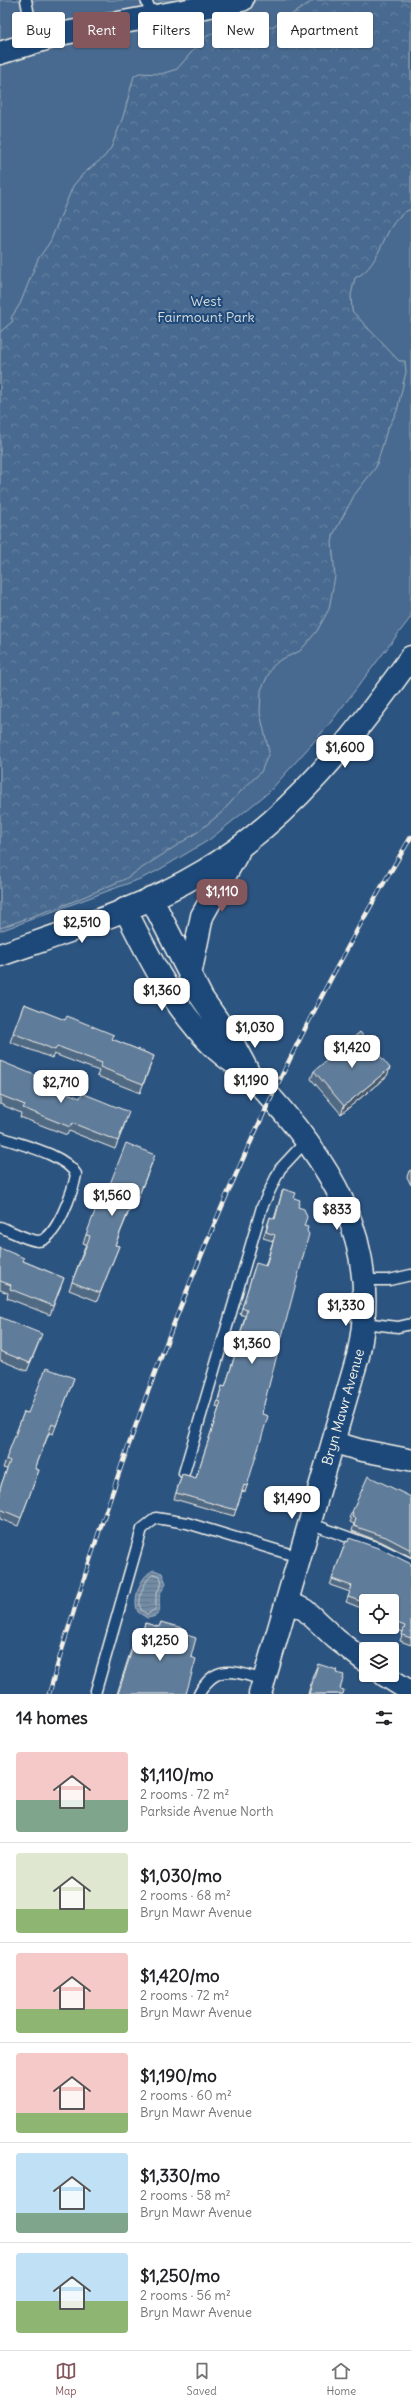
<!DOCTYPE html>
<meta charset="utf-8">
<style>
body{margin:0;font-family:Delius,sans-serif;background:#f2f2f2;color:#202124;height:100vh;display:flex;flex-direction:column;font-size:15px;white-space:nowrap}
*{box-sizing:border-box;margin:0}
p{font-size:13px;color:#757577}
.icon{flex:none;width:22px;height:22px;fill:none;stroke:currentColor;stroke-width:2;stroke-linecap:round;stroke-linejoin:round}
.map{position:relative;height:1694px;overflow:hidden}
.side{display:flex;flex-direction:column;background:#fff;flex:1}
.side>*{flex:none}
.guide{position:absolute;left:12px;top:12px;width:387px;height:36px;display:flex;gap:8px}
.fabs{position:absolute;left:359px;top:1594px;display:grid;gap:8px}
.fabs a{display:grid;place-items:center;width:40px;height:40px;border-radius:4px;background:#fff;box-shadow:0 1px 3px #0004;font-size:20px}
.price{position:absolute;translate:-50% -34px;padding:0 9px;border-radius:8px;background:#fff;color:#222;font-size:13px;line-height:26px;filter:drop-shadow(0 1px 2px #0008)}
.price::after{content:'';position:absolute;left:50%;top:24px;width:12px;height:9px;margin-left:-6px;background:inherit;clip-path:polygon(0 0,100% 0,50% 100%)}
.price.selected{background:#84575d;color:#fff}
ul{padding:0;list-style:none}
li{display:flex;align-items:center;gap:12px;height:100px;padding:0 16px}
li+li{border-top:1px solid #e0e0e0}
li span{display:grid;place-items:center;flex:none;width:112px;height:80px;border-radius:4px;color:#555}
li>.icon{margin-inline-start:auto}
span .icon{width:48px;height:48px;fill:#fffc;stroke-width:1}
li b{font-size:17px}
h2{display:flex;justify-content:space-between;align-items:center;height:48px;padding:0 16px;font-size:17px}
.chip{padding:0 14px;border-radius:4px;background:#fff;box-shadow:0 1px 3px #0004;font-size:14px;line-height:36px}
.chip.selected{background:#84575d;color:#fff}
.tabs{display:flex;justify-content:space-around;align-items:center;height:56px;border-top:1px solid #e0e0e0;background:#fff;font-size:11px;color:#757577}
.tabs a{display:grid;justify-items:center;gap:2px}
.tabs .selected{color:#84575d}
.map>svg:first-child{display:block}
.green{fill:#496b90;stroke:#9eaebc}
.forest{fill:url(#forest-crowns);stroke:#9eaebc}
.water{fill:url(#water-rules);stroke:#a7b4c0}
.lines{fill:none;stroke-linecap:round;stroke-linejoin:round}
.shore{stroke:#c0c9ce;stroke-width:1}
.service-casing{stroke:#f4f1e8;stroke-width:13}
.minor-casing{stroke:#f4f1e8;stroke-width:24}
.tertiary-casing{stroke:#f4f1e8;stroke-width:25}
.secondary-casing{stroke:#f4f1e8;stroke-width:25}
.service{stroke:#1f4a7a;stroke-width:10}
.minor{stroke:#1f4a7a;stroke-width:21}
.tertiary{stroke:#1f4a7a;stroke-width:22}
.secondary{stroke:#1f4a7a;stroke-width:22}
.rail-casing{stroke:#f4f1e8;stroke-width:4.5}
.rail{stroke:#1f4a7a;stroke-width:3;stroke-dasharray:9;stroke-linecap:butt}
.wall{fill:#516a84;stroke:#f4f1e8}
.shaded-wall{fill:#42566c;stroke:#f4f1e8}
.building{fill:#5e7b9a;stroke:#f4f1e8}
.labels{text-anchor:middle;dominant-baseline:central;stroke-width:4;stroke-linejoin:round;paint-order:stroke}
.park-label{font-size:14px;fill:#dadddb;stroke:#1f4a7a}
.street-label{font-size:14px;fill:#f4f1e8;stroke:#1f4a7a}
</style>
<div class="map">
<svg width="411" height="1694" viewBox="0 0 411 1694">
<defs>
<pattern id="forest-crowns" width="20" height="18" patternUnits="userSpaceOnUse"><rect width="20" height="18" fill="#496b90"/><path d="M2 6a3 3 0 1 1 6 0M12 15a3 3 0 1 1 6 0" fill="none" stroke="#6481a0"/></pattern>
<pattern id="water-rules" width="6" height="5" patternUnits="userSpaceOnUse"><rect width="6" height="5" fill="#738ca6"/><path d="M0 2.5h6" fill="none" stroke="#647484"/></pattern>
</defs>
<rect width="100%" height="100%" fill="#2c5481"/>
<filter id="ink" filterUnits="userSpaceOnUse"><feTurbulence type="fractalNoise" baseFrequency=".025" numOctaves="2"/><feDisplacementMap in="SourceGraphic" scale="8" xChannelSelector="R" yChannelSelector="G"/><feConvolveMatrix kernelMatrix="1 2 1 2 8 2 1 2 1" color-interpolation-filters="sRGB"/></filter>
<g filter="url(#ink)">
<path class="green" d="M0,0H411V617L327,727L269,792L209,840L157,871L140,879L0,931Z"/>
<path class="forest" d="M314,0H411V209C382,220 384,265 355,278L351,295L352,311L399,361H405L406,372L397,411L387,430L376,467L355,494L334,533L332,543L335,576L329,609L317,631L300,651L280,660L272,667L261,690L260,713L269,752L261,772L242,790L221,813L199,831L125,879L67,904L0,928V332L13,321L11,318L20,304L38,259L50,242L73,186L83,174L104,157L111,148L123,117L134,76L139,73L161,74L177,69L204,38L227,25L261,28L272,27Z"/>
<path class="water" d="M154,1570L162,1573L166,1583C165,1588 161,1590 160,1594C157,1606 166,1616 147,1618L138,1612C132,1600 140,1575 154,1570Z"/>
<g class="lines">
<path class="shore" d="M154,1574L160,1576L162,1583L156,1594V1609L147,1614L141,1610C137,1599 144,1579 154,1574Z"/>
<g class="service-casing">
<path id="service" d="M26,0L34,41
M146,0L153,16
M0,1137C22,1145 64,1154 76,1174C74,1189 56,1241 38,1241C26,1240 11,1231 0,1227
M363,1280H389L411,1275
M363,1323L398,1327L411,1324
M184,1473L262,1207L280,1169L307,1140
M309,1523L381,1549L411,1564
M95,1694L142,1529L156,1518L187,1523L299,1557
M199,1694C216,1662 236,1672 264,1680"/>
</g>
<g class="minor-casing">
<path id="minor" d="M333,1442L360,1450L411,1460
M287,1601L305,1610L336,1639L366,1662
M384,1675L411,1692"/>
</g>
<g class="tertiary-casing">
<path id="tertiary" d="M0,53L65,33L242,0
M151,898L202,998L231,1040L247,1070
M125,909C146,951 167,994 198,1030C205,1038 213,1047 222,1054C231,1062 242,1067 251,1076C328,1156 384,1240 358,1356L260,1694"/>
</g>
<g class="secondary-casing">
<path id="secondary" d="M0,955C69,931 141,909 204,871C290,820 354,737 411,657
M190,975L202,916L238,852"/>
</g>
<use href="#service" class="service"/>
<use href="#minor" class="minor"/>
<use href="#tertiary" class="tertiary"/>
<use href="#secondary" class="secondary"/>
<g class="rail-casing">
<path id="rail" d="M49,1694C135,1396 250,1103 411,837"/>
</g>
<use href="#rail" class="rail"/>
</g>
<path class="wall" d="M24,1004L154,1056L140,1093L97,1076L99,1071L54,1054L52,1058L10,1042Z
M0,1061L35,1080L126,1121L115,1149L69,1131L67,1135L20,1117L21,1113L0,1104Z
M314,1071L387,1076L341,1114L311,1079Z
M152,1163L133,1210L130,1209L115,1245L119,1246L97,1301L69,1290L86,1244L83,1243L86,1235L108,1189Z
M411,1170V1185L407,1177L409,1171Z
M283,1189L294,1198L298,1207L304,1226L263,1408L247,1486L245,1492L242,1491L234,1516L174,1499L182,1474L196,1478L219,1408L216,1407L220,1392L222,1386L225,1387L233,1361L245,1316L240,1314L254,1269L265,1266L273,1241L263,1238L270,1217L274,1219Z
M0,1248L23,1261L64,1278L50,1315L7,1298L8,1293L0,1290Z
M0,1317L39,1342L27,1371L0,1360Z
M74,1378L53,1434L49,1433L35,1469L39,1470L18,1526L0,1519V1488L7,1469L3,1468L24,1412L28,1413Z
M411,1497V1557L384,1543L352,1531L354,1524L350,1522L351,1519L349,1518L352,1512Z
M346,1541L411,1564V1645L400,1641L403,1632L389,1627H392V1601H366V1610L346,1602L350,1592L330,1585Z
M161,1622L181,1633L191,1657L186,1694H117L129,1656L135,1640L139,1642L145,1623L159,1627Z
M318,1664L340,1689L343,1694H308L313,1675Z"/>
<path class="shaded-wall" d="M390,1068L387,1076L341,1114L344,1106Z"/>
<path class="building" d="M24,1004L65,1020L67,1016L114,1035L112,1039L154,1056L143,1084L100,1067L102,1063L57,1046L55,1050L13,1033Z
M360,1032L390,1068L344,1106L314,1071Z
M0,1061L37,1076L35,1080L80,1098L82,1093L129,1112L118,1141L72,1123L70,1127L23,1108L25,1105L0,1095Z
M126,1143L155,1155L136,1202L133,1200L115,1245L119,1246L100,1293L72,1282L90,1236L86,1235L104,1187L108,1189Z
M283,1189L296,1193L294,1198L300,1200L298,1207L304,1209L307,1217L304,1226L308,1227L307,1231L309,1234L263,1408L262,1414L268,1416L247,1486L244,1485L236,1510L176,1493L182,1474L196,1478L221,1402L218,1401L222,1386L225,1387L235,1355L247,1310L242,1308L256,1263L266,1266L275,1235L266,1232L270,1217L275,1219Z
M0,1248L24,1258L23,1261L64,1278L53,1306L10,1289L11,1285L0,1281Z
M0,1317L42,1334L30,1363L0,1351Z
M46,1368L74,1378L56,1426L52,1424L35,1469L39,1470L21,1518L0,1509V1488L10,1461L6,1459L24,1412L28,1413Z
M368,1476L411,1497V1550L386,1537L354,1526L356,1518L352,1517L353,1513L352,1512Z
M349,1538L381,1549L411,1564V1638L402,1635L405,1626L392,1621V1601H366V1603L348,1597L352,1586L332,1579L346,1541L348,1542Z
M161,1622L182,1628L181,1633L196,1638L191,1657L196,1659L186,1694H118L135,1640L140,1642L145,1623L159,1627Z
M318,1664L337,1670L336,1673L344,1675L340,1689L344,1690L343,1694H309Z"/>
</g>
<g class="labels">
<g class="park-label">
<text x="206" y="301">West<tspan x="206" dy="16">Fairmount Park</tspan></text>
</g>
<g class="street-label">
<text transform="translate(343 1407) rotate(-74)">Bryn Mawr Avenue</text>
</g>
</g>
</svg>
<div class="fabs">
<a><svg class="icon" aria-label="locate" viewBox="0 0 24 24"><circle cx="12" cy="12" r="6"/><path d="M12 2v4M12 18v4M2 12h4M18 12h4"/></svg></a>
<a><svg class="icon" aria-label="layers" viewBox="0 0 24 24"><path d="M12 4l9 5-9 5-9-5zM3 14l9 5 9-5"/></svg></a>
</div>
<b class="price" style="left:345px;top:769px">$1,600</b>
<b class="price selected" style="left:222px;top:913px">$1,110</b>
<b class="price" style="left:82px;top:944px">$2,510</b>
<b class="price" style="left:162px;top:1012px">$1,360</b>
<b class="price" style="left:255px;top:1049px">$1,030</b>
<b class="price" style="left:352px;top:1069px">$1,420</b>
<b class="price" style="left:251px;top:1102px">$1,190</b>
<b class="price" style="left:61px;top:1104px">$2,710</b>
<b class="price" style="left:112px;top:1217px">$1,560</b>
<b class="price" style="left:337px;top:1231px">$833</b>
<b class="price" style="left:346px;top:1327px">$1,330</b>
<b class="price" style="left:252px;top:1365px">$1,360</b>
<b class="price" style="left:292px;top:1520px">$1,490</b>
<b class="price" style="left:160px;top:1662px">$1,250</b>
<div class="guide">
<a class="chip">Buy</a>
<a class="chip selected">Rent</a>
<a class="chip">Filters</a>
<a class="chip">New</a>
<a class="chip">Apartment</a>
</div>
</div>
<section class="side">
<h2>14 homes<svg class="icon" aria-label="filters" viewBox="0 0 24 24"><path d="M4 7h16M4 17h16"/><circle cx="9" cy="7" r="2"/><circle cx="15" cy="17" r="2"/></svg></h2>
<ul>
<li><span style="background:linear-gradient(#f6c9c9 60%,#7fa58c 0)"><svg class="icon" aria-label="home" viewBox="0 0 24 24"><path d="M3 11l9-7 9 7M6 9v11h12V9"/></svg></span><div><b>$1,110/mo</b><p>2 rooms · 72 m²</p><p>Parkside Avenue North</p></div></li>
<li><span style="background:linear-gradient(#dfe7d0 70%,#8fb573 0)"><svg class="icon" aria-label="home" viewBox="0 0 24 24"><path d="M3 11l9-7 9 7M6 9v11h12V9"/></svg></span><div><b>$1,030/mo</b><p>2 rooms · 68 m²</p><p>Bryn Mawr Avenue</p></div></li>
<li><span style="background:linear-gradient(#f6c9c9 70%,#8fb573 0)"><svg class="icon" aria-label="home" viewBox="0 0 24 24"><path d="M3 11l9-7 9 7M6 9v11h12V9"/></svg></span><div><b>$1,420/mo</b><p>2 rooms · 72 m²</p><p>Bryn Mawr Avenue</p></div></li>
<li><span style="background:linear-gradient(#f6c9c9 75%,#8fb573 0)"><svg class="icon" aria-label="home" viewBox="0 0 24 24"><path d="M3 11l9-7 9 7M6 9v11h12V9"/></svg></span><div><b>$1,190/mo</b><p>2 rooms · 60 m²</p><p>Bryn Mawr Avenue</p></div></li>
<li><span style="background:linear-gradient(#bfe0f5 75%,#7fa58c 0)"><svg class="icon" aria-label="home" viewBox="0 0 24 24"><path d="M3 11l9-7 9 7M6 9v11h12V9"/></svg></span><div><b>$1,330/mo</b><p>2 rooms · 58 m²</p><p>Bryn Mawr Avenue</p></div></li>
<li><span style="background:linear-gradient(#bfe0f5 60%,#8fb573 0)"><svg class="icon" aria-label="home" viewBox="0 0 24 24"><path d="M3 11l9-7 9 7M6 9v11h12V9"/></svg></span><div><b>$1,250/mo</b><p>2 rooms · 56 m²</p><p>Bryn Mawr Avenue</p></div></li>
</ul>
</section>
<nav class="tabs">
<a class="selected"><svg class="icon" aria-label="map" viewBox="0 0 24 24"><path d="M3 6l6-2 6 2 6-2v14l-6 2-6-2-6 2zM9 4v14M15 6v14"/></svg>Map</a>
<a><svg class="icon" aria-label="saved" viewBox="0 0 24 24"><path d="M7 4h10v16l-5-4-5 4z"/></svg>Saved</a>
<a><svg class="icon" aria-label="home" viewBox="0 0 24 24"><path d="M3 11l9-7 9 7M6 9v11h12V9"/></svg>Home</a>
</nav>
